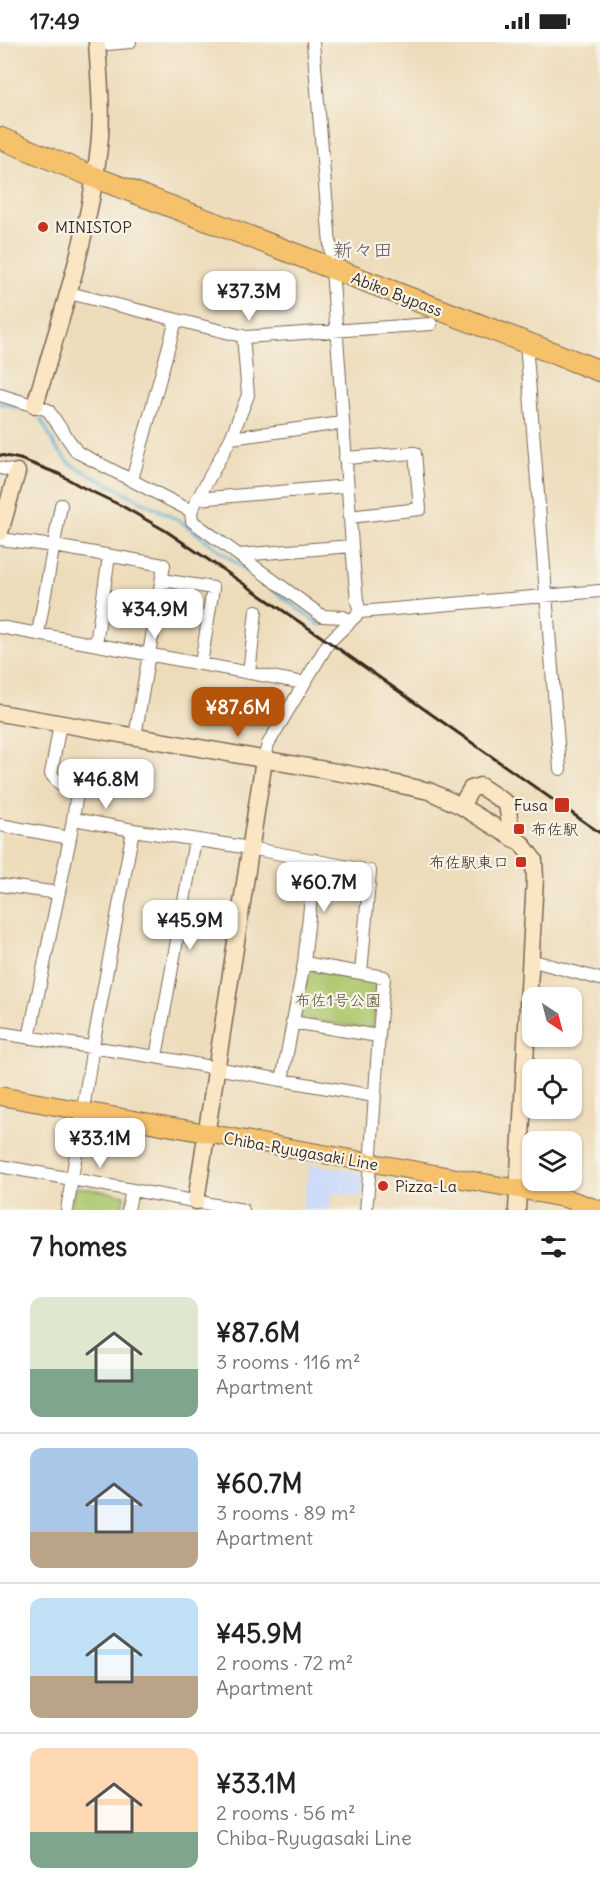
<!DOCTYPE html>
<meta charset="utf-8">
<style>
body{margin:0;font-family:Delius,"Klee One",sans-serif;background:#f2f2f2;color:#222;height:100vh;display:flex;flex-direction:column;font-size:22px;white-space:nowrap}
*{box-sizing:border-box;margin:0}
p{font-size:20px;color:#767676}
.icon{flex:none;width:33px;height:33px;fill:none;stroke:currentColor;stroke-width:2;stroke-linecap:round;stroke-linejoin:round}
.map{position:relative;height:1168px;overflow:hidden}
.sheet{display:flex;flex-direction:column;background:#fff;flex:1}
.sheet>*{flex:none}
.needle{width:39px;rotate:144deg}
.fabs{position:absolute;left:522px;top:945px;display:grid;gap:12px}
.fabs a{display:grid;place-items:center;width:60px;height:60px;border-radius:12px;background:#fff;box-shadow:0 2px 4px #0004;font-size:30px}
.price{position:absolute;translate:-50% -51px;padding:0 14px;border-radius:12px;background:#fff;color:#222;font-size:20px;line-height:39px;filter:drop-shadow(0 2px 3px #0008)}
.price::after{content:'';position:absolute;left:50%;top:36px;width:18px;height:14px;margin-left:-9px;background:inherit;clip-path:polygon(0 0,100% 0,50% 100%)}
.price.selected{background:#b45309;color:#fff}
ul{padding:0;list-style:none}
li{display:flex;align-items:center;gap:18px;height:150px;padding:0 30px}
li+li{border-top:2px solid #e0e0e0}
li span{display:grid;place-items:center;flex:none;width:168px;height:120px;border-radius:12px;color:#555}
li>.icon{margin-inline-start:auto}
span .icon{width:72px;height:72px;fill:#fffc;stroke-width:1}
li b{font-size:26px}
h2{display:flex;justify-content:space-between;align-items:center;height:72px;padding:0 30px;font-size:26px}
.status{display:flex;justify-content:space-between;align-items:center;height:42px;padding:0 30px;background:#fff;direction:ltr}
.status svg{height:16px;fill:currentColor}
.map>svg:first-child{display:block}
.built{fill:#ccdbf9}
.green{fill:#adc86e;stroke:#747946;stroke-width:1.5}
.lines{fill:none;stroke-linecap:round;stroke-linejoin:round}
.stream{stroke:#5ab0d6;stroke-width:3}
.street-casing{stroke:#796855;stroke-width:14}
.secondary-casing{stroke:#796855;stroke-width:19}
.primary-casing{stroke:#796855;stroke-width:20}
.highway-casing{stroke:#796855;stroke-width:23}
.street{stroke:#fff;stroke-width:12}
.secondary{stroke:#fbe6c4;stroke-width:16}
.primary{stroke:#f5c16b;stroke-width:18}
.highway{stroke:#f5c16b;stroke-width:21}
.rail{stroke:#3b2a1e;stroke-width:3}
.poi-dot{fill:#c8321e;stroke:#f7f3e8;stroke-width:2}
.labels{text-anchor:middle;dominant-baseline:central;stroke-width:4.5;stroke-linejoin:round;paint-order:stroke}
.poi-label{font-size:16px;fill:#3b2a1e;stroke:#f7f3e8;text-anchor:start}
.street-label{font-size:16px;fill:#3b2a1e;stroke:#f7f3e8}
.park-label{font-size:16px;fill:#585232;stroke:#f7f3e8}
.quarter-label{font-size:20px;fill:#6b5966;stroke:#f7f3e8}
</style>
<div class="status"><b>17:49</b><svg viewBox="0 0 49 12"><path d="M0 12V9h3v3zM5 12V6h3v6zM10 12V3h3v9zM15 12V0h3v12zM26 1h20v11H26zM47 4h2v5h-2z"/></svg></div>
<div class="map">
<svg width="600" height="1168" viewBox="0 0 600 1168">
<rect width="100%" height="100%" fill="#f7f3e8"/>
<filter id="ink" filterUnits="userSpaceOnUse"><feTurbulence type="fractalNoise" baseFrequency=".0167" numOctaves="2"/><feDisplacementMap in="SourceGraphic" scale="12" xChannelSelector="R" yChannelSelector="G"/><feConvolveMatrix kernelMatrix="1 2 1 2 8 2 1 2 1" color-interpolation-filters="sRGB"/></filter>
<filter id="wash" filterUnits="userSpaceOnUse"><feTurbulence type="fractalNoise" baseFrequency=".008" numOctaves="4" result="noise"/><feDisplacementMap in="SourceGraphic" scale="24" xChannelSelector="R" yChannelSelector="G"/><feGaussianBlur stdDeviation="1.35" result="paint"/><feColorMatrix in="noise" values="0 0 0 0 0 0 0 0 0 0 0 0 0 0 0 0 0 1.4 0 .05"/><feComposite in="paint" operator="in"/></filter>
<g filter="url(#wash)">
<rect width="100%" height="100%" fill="#eddcba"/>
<path class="built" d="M310,1122L365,1131L362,1155L332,1151L329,1168H302Z"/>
<path class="green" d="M307,927L377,940L373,988L297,976Z
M79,1145L125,1153L122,1168H71L74,1148Z"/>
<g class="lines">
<path class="stream" d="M0,361L22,367
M41,377L56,406L72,423L180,479L320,583"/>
</g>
</g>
<g filter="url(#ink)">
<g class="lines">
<g class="street-casing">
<path id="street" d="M313,0L332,226L352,504L357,559L360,570
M97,3L130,0
M69,251L246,295L431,282
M526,301L560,727
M0,353L48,368L77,410L191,469L192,479L322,574L343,575L350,578
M231,396L248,353L243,294
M345,416L415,411L420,467L349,475
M0,426L17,430
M132,438L176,278
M198,457L347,444
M191,469L231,396L342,381
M0,497L54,504L164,523L135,695
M239,513L352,504
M162,538L213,546L201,622
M0,585L304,641
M38,591L61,463
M96,602L109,514
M249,631L256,569
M264,718L268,702L329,600L360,570L600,549
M74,777L133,788
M0,783L70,796L78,745L59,741L51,732L60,682
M0,843L59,851
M530,918L600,937
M304,921L315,818
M361,931L304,921L282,1038L374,1054
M292,980L378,994
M0,991L156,1015L282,1038
M29,996L70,796
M156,1015L195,798
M0,1124L243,1168
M67,1168L93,1004L133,788L250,806L370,829L361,931L384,935C376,1012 374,1090 366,1168
M128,1168L132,1148"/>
</g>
<g class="secondary-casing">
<path id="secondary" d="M35,363C60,279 89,193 99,105C103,71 99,35 97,0
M0,490L17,430
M0,671L365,735L429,749L461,764L521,801L534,818L535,836L517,1168
M461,764L471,747L480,744L507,762L512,795
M196,1159L264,718"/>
</g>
<g class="primary-casing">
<path id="primary" d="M0,1054L518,1147L568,1157L600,1168"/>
</g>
<g class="highway-casing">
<path id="highway" d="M0,96L94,135L600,329"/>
</g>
<use href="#street" class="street"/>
<use href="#secondary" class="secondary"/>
<use href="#primary" class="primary"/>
<use href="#highway" class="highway"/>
<path class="rail" d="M0,413L20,417L59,432L80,444L122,464L166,489L329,600L600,791"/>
</g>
</g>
<g class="poi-dot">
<circle cx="43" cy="185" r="6"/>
<rect x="554" y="755" width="16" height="16" rx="3"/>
<rect x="513" y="781" width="12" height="12" rx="3"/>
<rect x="515" y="814" width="12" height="12" rx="3"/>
<circle cx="383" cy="1144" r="6"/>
</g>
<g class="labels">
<g class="poi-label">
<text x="55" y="185">MINISTOP</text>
<text x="548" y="763" text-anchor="end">Fusa</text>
<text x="531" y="787">布佐駅</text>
<text x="509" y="820" text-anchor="end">布佐駅東口</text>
<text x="395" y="1144">Pizza-La</text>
</g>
<g class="street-label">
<text transform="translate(397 252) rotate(21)">Abiko Bypass</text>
<text transform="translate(301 1109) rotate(10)">Chiba-Ryugasaki Line</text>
</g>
<g class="park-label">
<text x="338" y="958">布佐1号公園</text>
</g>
<g class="quarter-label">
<text x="363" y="207">新々田</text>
</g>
</g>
</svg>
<div class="fabs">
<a><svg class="needle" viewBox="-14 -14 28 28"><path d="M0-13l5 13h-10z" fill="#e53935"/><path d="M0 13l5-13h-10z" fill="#767676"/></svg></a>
<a><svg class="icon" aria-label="locate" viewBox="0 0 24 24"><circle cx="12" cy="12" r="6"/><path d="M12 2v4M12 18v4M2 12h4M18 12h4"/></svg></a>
<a><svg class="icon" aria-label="layers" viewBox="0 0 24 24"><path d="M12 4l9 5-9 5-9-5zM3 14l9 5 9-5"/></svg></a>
</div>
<b class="price" style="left:249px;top:280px">¥37.3M</b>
<b class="price" style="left:155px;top:598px">¥34.9M</b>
<b class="price selected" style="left:238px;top:696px">¥87.6M</b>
<b class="price" style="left:106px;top:768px">¥46.8M</b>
<b class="price" style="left:324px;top:871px">¥60.7M</b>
<b class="price" style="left:190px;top:909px">¥45.9M</b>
<b class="price" style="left:100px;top:1127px">¥33.1M</b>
</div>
<section class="sheet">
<h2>7 homes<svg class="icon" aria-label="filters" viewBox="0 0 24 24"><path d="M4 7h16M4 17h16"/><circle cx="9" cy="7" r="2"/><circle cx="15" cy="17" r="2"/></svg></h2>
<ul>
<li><span style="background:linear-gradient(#dfe7d0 60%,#7fa58c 0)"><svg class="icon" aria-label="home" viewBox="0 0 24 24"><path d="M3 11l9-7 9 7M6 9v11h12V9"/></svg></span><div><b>¥87.6M</b><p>3 rooms · 116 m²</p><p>Apartment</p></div></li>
<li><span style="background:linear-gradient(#a9c7e8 70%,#b9a48a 0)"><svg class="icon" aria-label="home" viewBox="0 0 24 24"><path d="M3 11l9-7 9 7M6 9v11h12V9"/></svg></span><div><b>¥60.7M</b><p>3 rooms · 89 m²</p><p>Apartment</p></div></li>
<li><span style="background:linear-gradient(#bfe0f5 65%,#b9a48a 0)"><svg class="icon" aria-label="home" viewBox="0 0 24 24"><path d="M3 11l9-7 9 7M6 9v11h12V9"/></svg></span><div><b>¥45.9M</b><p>2 rooms · 72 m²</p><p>Apartment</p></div></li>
<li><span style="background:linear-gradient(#ffd9b3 70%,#7fa58c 0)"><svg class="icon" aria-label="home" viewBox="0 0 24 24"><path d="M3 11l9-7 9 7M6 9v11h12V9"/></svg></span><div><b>¥33.1M</b><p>2 rooms · 56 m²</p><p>Chiba-Ryugasaki Line</p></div></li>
</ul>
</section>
